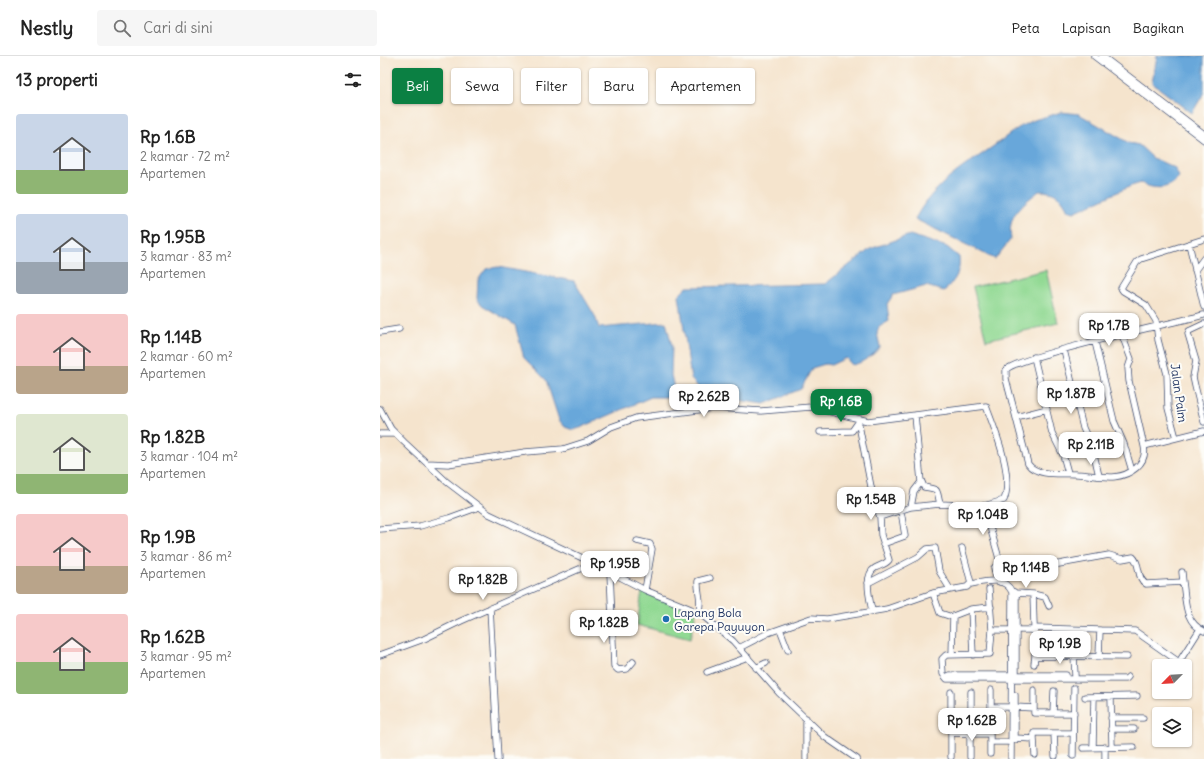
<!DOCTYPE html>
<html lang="id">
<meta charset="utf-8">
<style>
body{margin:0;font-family:Delius,sans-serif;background:#f6f6f6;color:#222;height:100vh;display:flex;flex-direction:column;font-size:15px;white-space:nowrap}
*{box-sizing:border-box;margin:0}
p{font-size:13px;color:#767676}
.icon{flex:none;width:22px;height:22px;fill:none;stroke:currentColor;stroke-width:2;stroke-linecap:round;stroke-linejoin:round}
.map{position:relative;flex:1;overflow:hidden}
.details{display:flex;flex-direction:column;background:#fff;width:380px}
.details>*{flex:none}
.banner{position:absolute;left:12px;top:12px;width:380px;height:36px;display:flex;gap:8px}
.needle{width:26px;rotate:246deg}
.controls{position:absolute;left:772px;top:603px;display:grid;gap:8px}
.controls a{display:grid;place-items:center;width:40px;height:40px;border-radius:4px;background:#fff;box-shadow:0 1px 3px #0004;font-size:20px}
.price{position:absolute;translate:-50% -34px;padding:0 9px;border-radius:8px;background:#fff;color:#222;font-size:13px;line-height:26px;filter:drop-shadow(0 1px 2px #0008)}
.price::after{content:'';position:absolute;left:50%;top:24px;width:12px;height:9px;margin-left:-6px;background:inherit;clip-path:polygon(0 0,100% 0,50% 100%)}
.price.active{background:#0b8043;color:#fff}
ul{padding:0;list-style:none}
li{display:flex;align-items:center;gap:12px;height:100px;padding:0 16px}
li span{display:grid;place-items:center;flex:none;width:112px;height:80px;border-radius:4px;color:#555}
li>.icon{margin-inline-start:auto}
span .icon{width:48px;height:48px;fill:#fffc;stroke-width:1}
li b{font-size:17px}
h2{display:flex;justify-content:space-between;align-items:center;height:48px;padding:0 16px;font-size:17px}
.chip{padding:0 14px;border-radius:4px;background:#fff;box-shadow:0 1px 3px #0004;font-size:14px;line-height:36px}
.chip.active{background:#0b8043;color:#fff}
header{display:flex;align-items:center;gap:24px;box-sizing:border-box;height:56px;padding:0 20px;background:#fff;border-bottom:1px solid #e0e0e0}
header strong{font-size:19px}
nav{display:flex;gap:22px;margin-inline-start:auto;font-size:14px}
.search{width:280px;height:36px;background:#f6f6f6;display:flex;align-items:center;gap:10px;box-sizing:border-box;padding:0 14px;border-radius:4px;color:#767676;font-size:15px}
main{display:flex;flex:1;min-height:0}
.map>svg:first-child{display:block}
.green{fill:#91d993;stroke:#568478}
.water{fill:#68a7da;stroke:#426b9c}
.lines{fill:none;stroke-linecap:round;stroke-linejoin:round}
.minor-casing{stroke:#3c4a6f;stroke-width:7}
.minor{stroke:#fff;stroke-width:5.5}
.poi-dot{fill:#1f6fb2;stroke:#fdfcf7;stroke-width:1.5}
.labels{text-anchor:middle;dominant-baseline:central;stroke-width:4;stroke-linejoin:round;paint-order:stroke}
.street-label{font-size:12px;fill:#1b2f5e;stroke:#fdfcf7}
.poi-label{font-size:12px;fill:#1b2f5e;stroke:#fdfcf7;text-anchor:start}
</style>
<header>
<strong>Nestly</strong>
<div class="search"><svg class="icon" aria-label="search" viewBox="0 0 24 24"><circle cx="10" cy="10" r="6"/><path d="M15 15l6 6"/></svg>Cari di sini</div>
<nav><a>Peta</a><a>Lapisan</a><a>Bagikan</a></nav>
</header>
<main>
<section class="details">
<h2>13 properti<svg class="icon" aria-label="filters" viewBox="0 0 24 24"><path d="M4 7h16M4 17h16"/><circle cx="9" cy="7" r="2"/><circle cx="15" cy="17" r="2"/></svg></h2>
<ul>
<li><span style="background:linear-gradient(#c9d6e8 70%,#8fb573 0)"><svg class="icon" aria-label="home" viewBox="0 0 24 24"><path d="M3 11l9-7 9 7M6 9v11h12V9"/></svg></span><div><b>Rp 1.6B</b><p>2 kamar · 72 m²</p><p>Apartemen</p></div></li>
<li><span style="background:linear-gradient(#c9d6e8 60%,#9aa5b1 0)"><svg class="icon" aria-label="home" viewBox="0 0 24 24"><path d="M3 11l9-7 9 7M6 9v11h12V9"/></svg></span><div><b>Rp 1.95B</b><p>3 kamar · 83 m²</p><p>Apartemen</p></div></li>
<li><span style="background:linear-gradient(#f6c9c9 65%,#b9a48a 0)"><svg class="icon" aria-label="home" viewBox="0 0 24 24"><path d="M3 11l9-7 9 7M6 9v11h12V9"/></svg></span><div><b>Rp 1.14B</b><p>2 kamar · 60 m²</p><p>Apartemen</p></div></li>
<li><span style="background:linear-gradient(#dfe7d0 75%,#8fb573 0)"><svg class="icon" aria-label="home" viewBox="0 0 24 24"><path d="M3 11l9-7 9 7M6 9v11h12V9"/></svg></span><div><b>Rp 1.82B</b><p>3 kamar · 104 m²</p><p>Apartemen</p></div></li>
<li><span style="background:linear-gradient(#f6c9c9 65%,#b9a48a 0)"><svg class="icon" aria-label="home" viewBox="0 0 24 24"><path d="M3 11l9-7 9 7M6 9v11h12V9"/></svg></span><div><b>Rp 1.9B</b><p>3 kamar · 86 m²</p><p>Apartemen</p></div></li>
<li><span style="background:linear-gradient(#f6c9c9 60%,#8fb573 0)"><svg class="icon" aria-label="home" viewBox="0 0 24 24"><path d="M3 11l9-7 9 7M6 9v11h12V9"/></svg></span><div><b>Rp 1.62B</b><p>3 kamar · 95 m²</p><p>Apartemen</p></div></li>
</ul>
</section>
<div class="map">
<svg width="824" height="703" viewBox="0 0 824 703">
<rect width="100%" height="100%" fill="#fdfcf7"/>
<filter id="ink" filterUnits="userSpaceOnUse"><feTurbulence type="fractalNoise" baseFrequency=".025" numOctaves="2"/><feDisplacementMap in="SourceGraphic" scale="8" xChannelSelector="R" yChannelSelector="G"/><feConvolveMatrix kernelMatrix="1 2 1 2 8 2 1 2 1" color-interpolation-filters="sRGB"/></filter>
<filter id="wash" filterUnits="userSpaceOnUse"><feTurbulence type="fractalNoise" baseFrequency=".012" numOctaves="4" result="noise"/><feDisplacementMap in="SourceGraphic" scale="16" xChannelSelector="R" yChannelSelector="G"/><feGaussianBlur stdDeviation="0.9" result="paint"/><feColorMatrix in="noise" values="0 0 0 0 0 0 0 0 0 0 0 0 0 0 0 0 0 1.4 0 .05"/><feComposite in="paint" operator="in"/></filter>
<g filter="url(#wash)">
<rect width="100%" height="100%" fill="#f5e4cd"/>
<path class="green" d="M666,214L678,267L606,284L593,231Z
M262,535L316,556L310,583L257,569Z"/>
<path class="water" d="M777,0H824V37L812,57L772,27Z
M681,56L699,58L749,87L759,89L773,102L795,112L799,121C790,134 774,134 761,127L751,130L694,156L688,154C681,140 675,135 659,135C642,149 627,158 631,183L615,203L535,163C554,127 583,112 615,89C626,81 636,72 649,66C658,62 671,60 681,56Z
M530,179L567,191L579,201C581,216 575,225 564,235L546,230L513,239L507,248L509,265L499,271L497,277L500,291C495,298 481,308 472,309L466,302L451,309L445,308L432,312L421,333L384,348L358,344L329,343L311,323L299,239L307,231L445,228L490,193Z
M118,211L194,225L215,260L219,272L286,266L292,290L291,319L296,341H271L200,372L193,374L185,371L179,364L166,324L144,302L135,269L102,249L97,243L98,224L106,213Z"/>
</g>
<g filter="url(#ink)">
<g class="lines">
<g class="minor-casing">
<path id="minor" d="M714,0L824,84
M722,0L824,78
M809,188L824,251
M815,214L824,202
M824,268L809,275L808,278L816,305L813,321L815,330L824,366
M0,276L19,273
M742,279L751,303L748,312L749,325L764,390C766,399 763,406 756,412C738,427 719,419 697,418C683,417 657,421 648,408L626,323V314C635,301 796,266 824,259
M715,286L734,365L744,388L752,415
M684,294L703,372L713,394L719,420
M654,301L672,377L683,399L688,417
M0,353L11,373L24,386L67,426L109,458L213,507L265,534L311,553L323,560L353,585L399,637L445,681L477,703
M636,361L667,353
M478,364L493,441L500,461L501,479L509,504C505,509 500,509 495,512C483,519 490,544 492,555
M440,376L472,375L479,365
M0,378H16
M796,382L788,352L787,318L778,284L776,265L766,249L743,235L741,232L757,206L761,203L824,183
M764,390L824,375
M47,407L68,408L145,396L183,393L208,385L231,371L256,362L318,354L334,352L381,355L431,351L488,365L606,350C615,374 634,419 624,444L604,450L560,448C556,432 560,434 544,431L541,424
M604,450L620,506
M531,451L560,448
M500,461L531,451L534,435L541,426L535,359
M0,473L40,470L69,462L99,451
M257,485L270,488L272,493L265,534
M503,488L525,480L521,455
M802,516L803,526
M230,517L234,610L238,614L247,613L253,606
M620,526L616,521L614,512L620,506L646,504L668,510L729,499L742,503L753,501C761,508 756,522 766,528L803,526C806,545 804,566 824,575
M488,527L538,501L547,493L555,492L559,515L570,533
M591,528C604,526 624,519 632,536
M609,533L612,574L610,598L566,599L562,603L563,618L567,623H746L748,621
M634,536L636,538V620
M553,537L560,557L572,561
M636,537L653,538
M669,550L665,541L653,538L655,600L747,601
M110,552L118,703
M591,553L593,599
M318,557C323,545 317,536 318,525L330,522
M655,572L720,574L719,600
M400,573L408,594
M612,574H655
M720,574L755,575L799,606L820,573
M359,592L388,577L431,562L447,563L507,553L553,537L587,531L591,527L582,492
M0,599L44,583L81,565L213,507
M572,599L573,560L591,553L611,551
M694,600L695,620
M654,608L655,600
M376,612L386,607
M327,616L368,601
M566,621L570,619H686
M611,634V651
M654,634V657H694
M591,636V658
M635,639V684
M705,641L757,640
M731,641L732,691
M635,651L654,652
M572,657H610L611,651H631
M673,657L674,635
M731,662H763
M731,673H754
M572,677L610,678V698
M674,677L675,700
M635,682L654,683V677H693
M654,683L655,699
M610,686H631
M713,691L714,641
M725,691V703
M703,692L754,691
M693,700L694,632
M571,701V636
M590,701V678
M426,703V662
M631,703L632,536H634"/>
</g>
<use href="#minor" class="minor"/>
</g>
</g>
<circle class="poi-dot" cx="286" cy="563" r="4"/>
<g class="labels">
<g class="street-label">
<text transform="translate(799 337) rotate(82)">Jalan Palm</text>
</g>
<g class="poi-label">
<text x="294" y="556">Lapang Bola<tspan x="294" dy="14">Garepa Payuyon</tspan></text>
</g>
</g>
</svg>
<div class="controls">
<a><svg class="needle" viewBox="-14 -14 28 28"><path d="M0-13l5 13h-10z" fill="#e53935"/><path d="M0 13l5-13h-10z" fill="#767676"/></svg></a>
<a><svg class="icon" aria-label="layers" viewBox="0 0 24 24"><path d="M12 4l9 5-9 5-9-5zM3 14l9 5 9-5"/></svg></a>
</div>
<b class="price" style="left:729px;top:291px">Rp 1.7B</b>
<b class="price" style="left:691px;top:359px">Rp 1.87B</b>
<b class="price" style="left:324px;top:362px">Rp 2.62B</b>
<b class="price active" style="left:461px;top:367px">Rp 1.6B</b>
<b class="price" style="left:711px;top:410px">Rp 2.11B</b>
<b class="price" style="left:491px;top:465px">Rp 1.54B</b>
<b class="price" style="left:603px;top:480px">Rp 1.04B</b>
<b class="price" style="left:235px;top:529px">Rp 1.95B</b>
<b class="price" style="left:646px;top:533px">Rp 1.14B</b>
<b class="price" style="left:103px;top:545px">Rp 1.82B</b>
<b class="price" style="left:224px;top:588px">Rp 1.82B</b>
<b class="price" style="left:680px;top:609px">Rp 1.9B</b>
<b class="price" style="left:592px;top:686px">Rp 1.62B</b>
<div class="banner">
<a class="chip active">Beli</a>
<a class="chip">Sewa</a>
<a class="chip">Filter</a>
<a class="chip">Baru</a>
<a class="chip">Apartemen</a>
</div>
</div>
</main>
